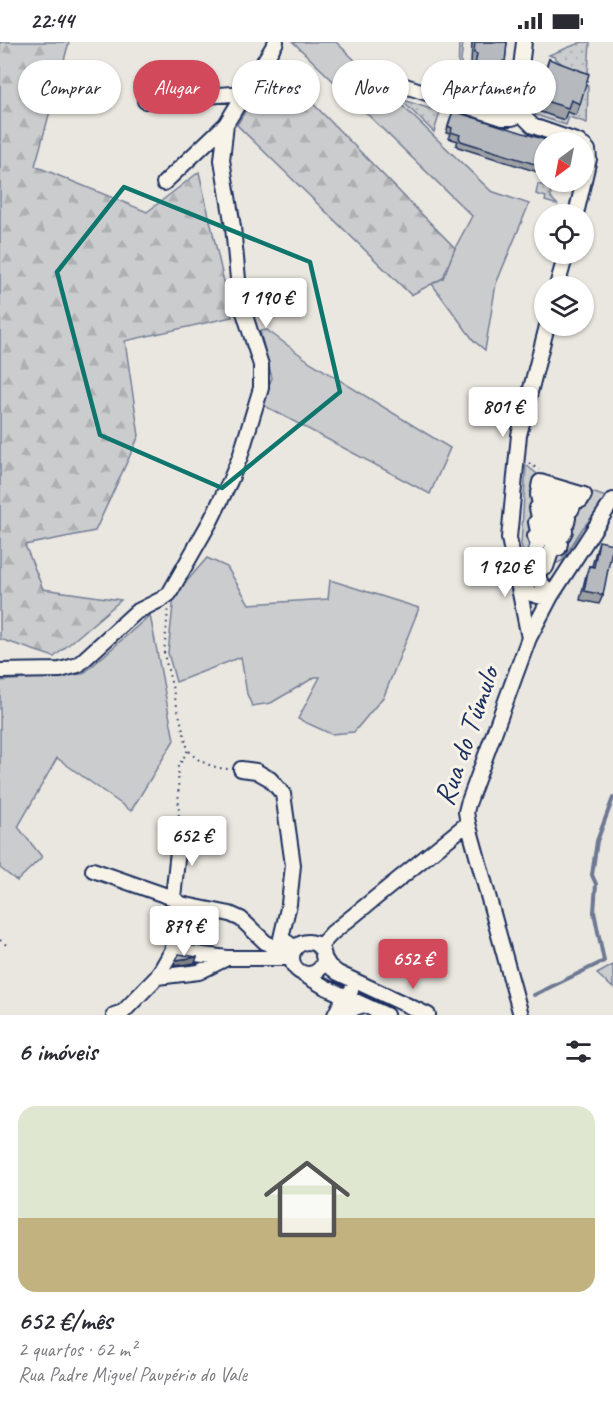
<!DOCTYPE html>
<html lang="pt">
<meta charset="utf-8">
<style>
body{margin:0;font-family:Caveat,sans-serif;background:#f2f2f3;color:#2b2b33;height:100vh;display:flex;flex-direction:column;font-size:22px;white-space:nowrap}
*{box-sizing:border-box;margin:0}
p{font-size:20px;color:#7c7c81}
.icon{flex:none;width:33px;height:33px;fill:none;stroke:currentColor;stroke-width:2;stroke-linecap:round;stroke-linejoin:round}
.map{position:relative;height:973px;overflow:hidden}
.sheet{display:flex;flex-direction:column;background:#fff;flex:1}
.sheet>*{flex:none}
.hud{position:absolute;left:18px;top:18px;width:578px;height:54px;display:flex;gap:12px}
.needle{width:39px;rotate:212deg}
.tools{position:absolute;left:534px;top:90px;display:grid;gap:12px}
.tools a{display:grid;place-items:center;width:60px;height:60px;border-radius:50%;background:#fff;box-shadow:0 2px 4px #0004;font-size:30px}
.price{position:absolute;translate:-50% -51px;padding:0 14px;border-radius:6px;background:#fff;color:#222;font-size:20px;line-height:39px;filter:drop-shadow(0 2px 3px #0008)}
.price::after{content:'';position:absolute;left:50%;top:36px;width:18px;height:14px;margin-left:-9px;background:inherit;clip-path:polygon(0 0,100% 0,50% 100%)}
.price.on{background:#d1495b;color:#fff}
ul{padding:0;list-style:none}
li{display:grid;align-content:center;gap:12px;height:318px;padding:0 18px}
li+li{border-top:2px solid #e1e1e2}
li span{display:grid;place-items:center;height:186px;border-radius:18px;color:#555}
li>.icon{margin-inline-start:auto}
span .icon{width:108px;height:108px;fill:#fffc;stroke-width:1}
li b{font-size:26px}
h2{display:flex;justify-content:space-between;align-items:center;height:72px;padding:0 18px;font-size:26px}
.tag{padding:0 21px;border-radius:27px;background:#fff;box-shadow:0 2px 4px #0004;font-size:21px;line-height:54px}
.tag.on{background:#d1495b;color:#fff}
.status{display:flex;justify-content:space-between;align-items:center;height:42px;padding:0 30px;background:#fff;direction:ltr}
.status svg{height:16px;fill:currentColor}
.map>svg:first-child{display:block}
.grass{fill:#cbcccd;stroke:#737e96;stroke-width:1.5;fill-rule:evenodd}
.forest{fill:url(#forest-firs);stroke:#737e96;stroke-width:1.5}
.garden{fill:url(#garden-dots);stroke:#737e96;stroke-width:1.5}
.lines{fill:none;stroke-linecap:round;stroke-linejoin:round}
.stream{stroke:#6d7892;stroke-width:4}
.minor-casing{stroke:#1b2f5e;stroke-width:18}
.path{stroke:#1b2f5e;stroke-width:2;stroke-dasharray:1.5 4.5;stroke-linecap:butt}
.minor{stroke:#f7f3e8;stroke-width:14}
.wall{fill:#9da0a4;stroke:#1b2f5e;stroke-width:1.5}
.shaded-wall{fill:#7f8286;stroke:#1b2f5e;stroke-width:1.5}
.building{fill:#b6babf;stroke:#1b2f5e;stroke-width:1.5}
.marked{fill:none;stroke:#0f766e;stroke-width:4.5;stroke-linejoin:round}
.labels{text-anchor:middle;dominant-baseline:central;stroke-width:6;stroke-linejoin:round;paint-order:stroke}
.street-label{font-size:30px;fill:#1b2f5e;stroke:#f7f3e8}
</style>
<div class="status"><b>22:44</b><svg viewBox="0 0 49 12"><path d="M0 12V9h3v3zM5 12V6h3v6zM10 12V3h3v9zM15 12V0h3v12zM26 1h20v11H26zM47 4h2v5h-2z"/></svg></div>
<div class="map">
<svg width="613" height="973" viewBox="0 0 613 973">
<defs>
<pattern id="forest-firs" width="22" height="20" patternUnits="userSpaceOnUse" patternTransform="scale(1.5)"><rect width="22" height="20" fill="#cbcccd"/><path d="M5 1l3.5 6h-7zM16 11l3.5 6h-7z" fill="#aeb0b2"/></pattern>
<pattern id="garden-dots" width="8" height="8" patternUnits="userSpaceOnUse" patternTransform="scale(1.5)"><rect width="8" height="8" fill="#cbcccd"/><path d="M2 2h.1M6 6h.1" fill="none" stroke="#aeb0b2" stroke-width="1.8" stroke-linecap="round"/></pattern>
</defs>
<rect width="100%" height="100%" fill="#eae7e0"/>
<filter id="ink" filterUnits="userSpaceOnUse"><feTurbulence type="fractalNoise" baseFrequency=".0167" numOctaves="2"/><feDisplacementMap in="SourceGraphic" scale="12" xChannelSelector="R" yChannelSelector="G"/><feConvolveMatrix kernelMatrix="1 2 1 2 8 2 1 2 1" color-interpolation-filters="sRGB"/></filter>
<g filter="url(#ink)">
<path class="grass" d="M293,0H336L491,149L529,162L496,242L485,308L474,299L432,242L443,236L455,206L472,174Z
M459,0H463L461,19L462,38L468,43L508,49L506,68L502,70L454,55L458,35Z
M267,288L310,320L450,406L430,452L261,362L272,336L260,289Z
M526,423L546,439L578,449L580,446L606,455L605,459L582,487L562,519L546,526C532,522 524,517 521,502ZM540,440L584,454L581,458L568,454L565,462L572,464L571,468L563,465L560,474L568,477L567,480L558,478L556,486L564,489L563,493L554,490L551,499L560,502L559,506L553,504L546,525L532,520L539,499L536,498V494L545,496L548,488L537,485L536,481L548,484L551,476L538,471L537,467L552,471L554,462L539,458L538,454L555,458L557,450L540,445Z
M207,516L227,525L249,562L328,557L330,538L419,566L384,654L354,690L331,692L298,677L320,635H315L271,661L252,664L247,652L241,615L176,640L168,611L174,554Z
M150,573L174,698L131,769L57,716L18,785L42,815L17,839L0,826V639L83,632Z
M613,923V946L597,932Z"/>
<path class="forest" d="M0,0H69L35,124L147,170L199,130L232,275L125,299L139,394L95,489L25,503L43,547L121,558L54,615L0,597Z
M273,21L455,206L443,236L411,253L237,83Z"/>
<path class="garden" d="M582,0H590L588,31L564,24L554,15L549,13Z
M585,43L588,44L587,81L569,75L566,83L536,73L527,64L531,61L532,47H535L534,60L576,72Z
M400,57L440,70L434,90Z
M538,142L550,146L551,156L558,163L545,159L546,155L536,152Z"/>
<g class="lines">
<path class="stream" d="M534,953L604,919L594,870L596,842L592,833L597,799L613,756"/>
<g class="minor-casing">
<path id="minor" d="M524,0L517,58L520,71L533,84L579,100
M387,38L503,76H512L521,73
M145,59L244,51
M164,141L226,82
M576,172L589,117L588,108L584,104
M557,244L566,212
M540,440L584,453L581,458L568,454L565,462L573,464L571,468L563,465L560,474L568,476L567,481L558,478L556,486L565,489L563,493L554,490L551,499L560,501L559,506L553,504L546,525L532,520L539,499L536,498L535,494L545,496L548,488L537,485L536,480L548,484L551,476L538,471L537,466L552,471L554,462L539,458L538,453L555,458L557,450L539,445Z
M512,512L524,527L537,535L551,554C536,556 528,552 518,540
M529,596L509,496L519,393L547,284
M0,629L60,628L78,623L136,570L162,557L169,552L211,478L230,439L240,415L261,346V323L240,258L233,185L222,118L226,82L276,0
M241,727L256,729L270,737L283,752L293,823L289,862L281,896L295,906
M179,799L173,856L180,861
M93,828L173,856
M292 916a16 16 0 1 1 32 0a16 16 0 1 1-32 0Z
M319,905L332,891L468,781
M172,909L227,916H292
M323,914L329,924L338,931L428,973
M303,932L325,945L386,973
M157,935L199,930L227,916
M114,973L123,970L157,935L172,909L181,862L230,872L241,877L265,900L292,916
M335,973L341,961L351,949
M347,973L354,966L364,963
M521,973L468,781L466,770L468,762L529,596L551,554L613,458"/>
</g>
<path class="path" d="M529,421L539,428
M168,568L164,612L188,708L178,725L179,787
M189,709C199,721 214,726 229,727
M0,898L9,905"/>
<use href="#minor" class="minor"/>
</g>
<path class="wall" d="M472,0H507L505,20L501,30L500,29L497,37L471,34L473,22H471Z
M549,17L580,62L576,73L567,70L564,78L532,67Z
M453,69L544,100V132L458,105L456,103L458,99L448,96L450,92L446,91Z
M560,140H570L569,142Z
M599,499L603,553L599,562L580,558L586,533L589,524H592L596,509Z"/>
<path class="shaded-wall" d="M475,23L501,27L497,37L471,34Z
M197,915L195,921L174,924L176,918Z"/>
<path class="building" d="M475,0H507L505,20L503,19L501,27L475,23L477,12L474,11Z
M549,17L589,32L580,62L571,58L568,66L536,56Z
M453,69L552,100H544V125L461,99L459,96L460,93L451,90L452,86L448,84Z
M599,499L613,502L603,553L584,549L589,524L594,525Z
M179,912L197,915L176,918Z"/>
</g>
<path class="marked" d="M124,145L310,220L340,350L222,446L100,393L57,230Z"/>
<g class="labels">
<g class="street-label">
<text transform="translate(466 694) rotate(-71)">Rua do Túmulo</text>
</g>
</g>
</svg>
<div class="tools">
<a><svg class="needle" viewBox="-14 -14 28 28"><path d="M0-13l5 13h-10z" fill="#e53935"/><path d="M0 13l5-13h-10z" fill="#7c7c81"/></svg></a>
<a><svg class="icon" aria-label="locate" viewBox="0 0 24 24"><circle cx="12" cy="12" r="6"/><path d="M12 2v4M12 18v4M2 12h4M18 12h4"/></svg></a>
<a><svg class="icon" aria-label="layers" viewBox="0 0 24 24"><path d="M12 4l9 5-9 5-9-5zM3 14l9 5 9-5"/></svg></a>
</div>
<b class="price" style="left:266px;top:287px">1 190 €</b>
<b class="price" style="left:503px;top:396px">801 €</b>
<b class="price" style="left:505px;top:556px">1 920 €</b>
<b class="price" style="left:192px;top:825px">652 €</b>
<b class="price" style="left:184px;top:915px">879 €</b>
<b class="price on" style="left:413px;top:948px">652 €</b>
<div class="hud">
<a class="tag">Comprar</a>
<a class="tag on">Alugar</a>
<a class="tag">Filtros</a>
<a class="tag">Novo</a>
<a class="tag">Apartamento</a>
</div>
</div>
<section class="sheet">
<h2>6 imóveis<svg class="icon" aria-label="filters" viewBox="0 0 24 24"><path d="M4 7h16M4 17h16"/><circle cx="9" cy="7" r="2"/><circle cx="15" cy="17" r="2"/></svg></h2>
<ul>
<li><span style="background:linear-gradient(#dfe7d0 60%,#c2b280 0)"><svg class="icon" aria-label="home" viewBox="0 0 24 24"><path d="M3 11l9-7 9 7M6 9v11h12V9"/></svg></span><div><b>652 €/mês</b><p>2 quartos · 62 m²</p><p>Rua Padre Miguel Paupério do Vale</p></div></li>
</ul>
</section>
